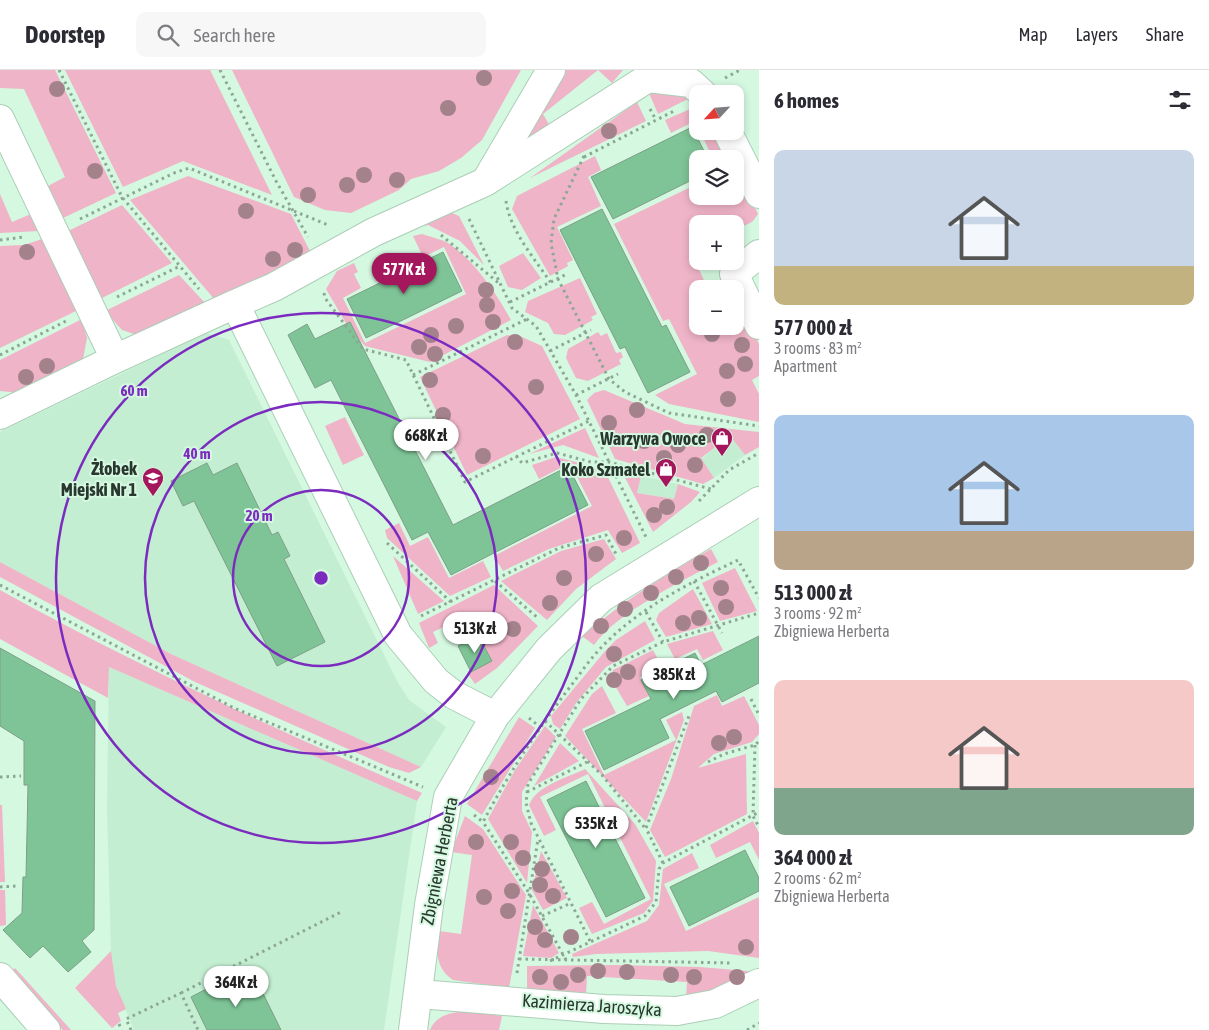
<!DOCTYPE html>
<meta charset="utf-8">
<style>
body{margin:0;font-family:"Asap Condensed",sans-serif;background:#f7f7f7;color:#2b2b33;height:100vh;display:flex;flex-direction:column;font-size:19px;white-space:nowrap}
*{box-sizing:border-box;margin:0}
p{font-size:16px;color:#7c7c81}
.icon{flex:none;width:28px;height:28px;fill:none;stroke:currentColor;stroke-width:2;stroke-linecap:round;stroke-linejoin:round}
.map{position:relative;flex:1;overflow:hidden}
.drawer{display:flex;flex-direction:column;background:#fff;width:450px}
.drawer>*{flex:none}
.needle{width:32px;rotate:244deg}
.tools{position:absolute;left:689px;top:15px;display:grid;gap:10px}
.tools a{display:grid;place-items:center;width:55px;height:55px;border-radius:10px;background:#fff;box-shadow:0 2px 8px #0003;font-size:25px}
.price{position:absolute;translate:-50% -42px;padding:0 11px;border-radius:18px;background:#fff;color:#222;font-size:16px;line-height:32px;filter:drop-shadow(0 1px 2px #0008)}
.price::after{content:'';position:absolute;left:50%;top:30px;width:15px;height:11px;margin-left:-8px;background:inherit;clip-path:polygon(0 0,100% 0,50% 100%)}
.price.on{background:#a4175c;color:#fff}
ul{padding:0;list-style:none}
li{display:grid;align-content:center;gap:10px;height:265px;padding:0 15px}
li span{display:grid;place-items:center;height:155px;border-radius:10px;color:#555}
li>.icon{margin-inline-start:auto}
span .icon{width:90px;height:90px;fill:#fffc;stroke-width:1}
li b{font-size:21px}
h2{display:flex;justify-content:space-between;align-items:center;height:60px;padding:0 15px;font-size:21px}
header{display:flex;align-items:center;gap:30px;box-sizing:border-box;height:70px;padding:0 25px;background:#fff;border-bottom:1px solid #e1e1e2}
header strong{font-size:24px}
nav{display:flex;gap:28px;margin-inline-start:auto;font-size:18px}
.search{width:350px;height:45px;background:#f7f7f7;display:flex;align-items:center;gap:12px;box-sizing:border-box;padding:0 18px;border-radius:10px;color:#7c7c81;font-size:19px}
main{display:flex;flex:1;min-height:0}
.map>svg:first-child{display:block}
.built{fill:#c4eed1}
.green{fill:#efb4c7}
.building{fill:#7ec496;stroke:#7e9e88}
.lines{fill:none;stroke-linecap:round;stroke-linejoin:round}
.minor-casing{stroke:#acceb7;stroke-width:30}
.path{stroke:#8ca795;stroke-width:3;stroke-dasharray:2.5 4;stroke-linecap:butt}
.minor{stroke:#fff;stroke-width:28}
.tree{fill:#a3828c}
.ring{fill:none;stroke:#7b2cbf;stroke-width:2.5}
.labels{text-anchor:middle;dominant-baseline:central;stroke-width:4;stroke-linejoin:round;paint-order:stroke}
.poi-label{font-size:18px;font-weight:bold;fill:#29372e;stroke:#d5f8e0;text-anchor:end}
.street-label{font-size:18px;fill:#29372e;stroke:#d5f8e0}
.centre{fill:#7b2cbf;stroke:#d5f8e0;stroke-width:2.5}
.ring-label{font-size:15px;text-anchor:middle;font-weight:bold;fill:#7b2cbf;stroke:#d5f8e0;stroke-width:4;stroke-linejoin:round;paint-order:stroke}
</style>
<header>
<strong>Doorstep</strong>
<div class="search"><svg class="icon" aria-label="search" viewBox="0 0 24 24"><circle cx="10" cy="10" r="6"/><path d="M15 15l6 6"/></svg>Search here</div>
<nav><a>Map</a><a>Layers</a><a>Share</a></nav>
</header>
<main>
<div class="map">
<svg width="759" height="960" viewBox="0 0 759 960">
<rect width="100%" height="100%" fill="#d5f8e0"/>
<path class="built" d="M206,263L229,270L397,611L409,630L446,657L421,697L171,584L0,492V362Z
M730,366L745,385L714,408L701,389Z
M641,406L678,414L674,429L637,423Z
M109,597L417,731L384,960H134L116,916L111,881L107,738Z"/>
<path class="green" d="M0,0H55L116,123L63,148L48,116L65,107L24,19L0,18Z
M65,0H210L272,125L183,91L123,117Z
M232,0H521L482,70L461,88L439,101L411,109L399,120L351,143L325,140L294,127Z
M564,0H623L612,13L598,0L543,44L551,58L520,80Z
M649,23L698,24L658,44Z
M637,32L646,51L530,108Z
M697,36V56L695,51L671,63L665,50Z
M700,61H718L731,89H713Z
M595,86L601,100L588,107L601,136L557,157L573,190L567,193L568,196L550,206L512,139L517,126Z
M735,96L758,144L752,152L735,160V154H698L697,178L691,182L708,219H698V256H735V247L744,243L759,274V306L752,310L759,324V352L669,334L655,325L697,304L669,249L663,251L614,154L697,114L698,126H735Z
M188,106L291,144L313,187L286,195L215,230L130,130Z
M0,124L12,152L31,144L39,161L0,163Z
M122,135L172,193L100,229L68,161Z
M445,140L459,146L484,195L460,171L428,155L417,157Z
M422,164C430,167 441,169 448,173C475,191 496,223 511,250L430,292L365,276L347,255L326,219L337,201L354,193L358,202L354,204L361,218L343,228L365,273L466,224L444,177L423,187L413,166Z
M42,169L78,240L0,278V176L24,175Z
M523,183L541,208L522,220L508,217L499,196Z
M179,205L206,234L137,265L122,260L105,241Z
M580,208L597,244L591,247L593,250L565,265L554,264L548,253L525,242L528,231Z
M82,249L87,268L83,289L29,324L0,321V290Z
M598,262L601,266L607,263L616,283L621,282L623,287L619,290L621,294L588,311L576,308L566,288L568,279Z
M507,265L522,267L542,276L580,349L467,405L420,307Z
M604,320L685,354L759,362V377L745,385L730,366L701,388L714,408L703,414L615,389L587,330L594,323Z
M345,347L364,385L343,395L325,356Z
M585,358L599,388L563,375L529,384Z
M556,387L604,399L640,473L622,483L608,460L549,479L503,501L494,486L592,436L570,393L539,409L532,395Z
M620,398L641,406L637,423L674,429L678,414L700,422L691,432L653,462Z
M399,453L410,476L428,467L449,508L483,491L491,507L450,526L387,468L385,460Z
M604,469L616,489L576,519L547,550L501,511L561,481Z
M711,479L718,492C683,510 615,544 594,575L582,566C623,532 665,504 711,479Z
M393,486L444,531L418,544Z
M0,492L171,584L421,697L409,703L389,697L195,612L0,507Z
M735,498L757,541L720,551L702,513Z
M494,515L538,556L497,598L475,614L468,604L492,590L478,565L474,567L463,548L433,562L438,573L429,578L419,553Z
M693,519L712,554L666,567L656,550L659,543Z
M0,520C137,596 279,661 422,723L417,731L109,597L108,628L0,569Z
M645,551L655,570L606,597L576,633L560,659L553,654L551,646L606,580L616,570Z
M713,561L723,580L703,590L697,579L675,589L667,574Z
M653,580L662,597L640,607L649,626L627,636L611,609L613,600Z
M602,616L616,643L582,659L604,705L676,670L666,650L682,642L684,650L646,752L565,666L592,624Z
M717,625L722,636L744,626L759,655V664L752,672L714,684L698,698L746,684L747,744L665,787L650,760L671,709L694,636Z
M519,647L535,658L482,745L467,734Z
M545,656L556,667L522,722V741L532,762L527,813L488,749L515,700Z
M560,673L579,691L534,716Z
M585,699L635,754L656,791L653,831L644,843L592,864L579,838L592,832L604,854L651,829L588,704L540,727L556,760L544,766L529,735C537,715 567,708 585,699Z
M0,735H2L5,812H0Z
M465,746L483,759L526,825L509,918L453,910C435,898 436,880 439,861L461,864L472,785L451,782Z
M753,751L759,763V790L750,772L716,788L710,775Z
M541,781L567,828L543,840L532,820Z
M692,783L699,798L664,814L686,861L759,827V888L708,881L596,884L573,887L572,884L647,851L659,835L663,799Z
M0,820H5L6,855L0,856Z
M533,835L559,883L551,888L523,886Z
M111,881L116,916L126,939L118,943L121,951L112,958L75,918Z
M615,895L700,897L759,902V908L686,930L687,912L587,906L586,924L527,920V896Z
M15,898L71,960H63L11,902Z
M467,941L502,946L499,960H430C436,945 452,942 467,941Z"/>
<path class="building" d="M692,57L708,89H698V107L613,149L591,107Z
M602,139L662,257L666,255L690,302L648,323L625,277L620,279L560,160Z
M443,182L462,221L366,268L347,229Z
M350,252L453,455L561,400H570L588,435L451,505L428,462L412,470L331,310L315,318L288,265L307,254L315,269Z
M207,393L213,405L237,393L272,465L278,462L290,486L284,489L325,572L277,596L194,431L183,436L171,411Z
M478,565L492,591L471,602L458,576Z
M759,566V613L722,632L716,621L660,649L669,668L604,700L585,661L651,629L641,610L695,583L701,595Z
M0,578L95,631L94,860L82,871L91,882L68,902L43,876L30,888L3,860L22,843L23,807H26L28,715H24V671L0,656Z
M586,711L645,828L606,847L547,730Z
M745,780L759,808V821L689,856L670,817Z
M254,905L281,960H207L191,927L214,915L218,923Z"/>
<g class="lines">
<g class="minor-casing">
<path id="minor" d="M0,49L115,289L235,234L398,565L436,611L454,625L495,646
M727,61L759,124
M487,109L551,0
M759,184L734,204L759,255
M235,234L274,217L374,162L485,112L648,8L691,13L703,24
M0,345L115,289
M0,907L46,960
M419,924L604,939L677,941L715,934L759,913
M413,960L429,835L448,727L495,646L549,579L601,528L759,431"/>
</g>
<path class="path" d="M59,0L122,127L199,219
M220,0L276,111L308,167
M725,8L740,0
M650,39L656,50
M584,86L554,149L551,173L558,209L609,309L625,322L669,343L759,356
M584,87L674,41
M506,131C510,161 535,189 551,213
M80,149L174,103L189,98L328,155
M469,149L512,238L536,256L576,325L646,467
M441,165L501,215
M0,170L24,167
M324,223L325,228L363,279L406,290L465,412L589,351
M117,227L180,196
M510,232L567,204
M550,281L591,260
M0,285L66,251
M413,305L527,249
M576,325L618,304
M516,386L522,393L557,383L591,392H609L711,419
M699,431L729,400L759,383
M387,473L451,532
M495,511L539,549
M694,511L722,563
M0,515L234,638L423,717
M646,542L663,572
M421,546L559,478L606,465L617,486
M751,629L759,645
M529,648L540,657
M545,651L602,705L645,758
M755,675L753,746L759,757
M708,692L724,684L755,675L759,671
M0,707L21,706
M527,722L587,692
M474,745L483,752
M663,793L646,758L689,646
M0,817L17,816
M542,846L571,833
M590,871L531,753L526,733L528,714L581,629L613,596L663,572L759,543
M519,889L731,893
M566,890L529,823L483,752C508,705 537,660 570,617C579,605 588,592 598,581C635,540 689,513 738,490L759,528
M550,891L645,846L656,832L659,799L663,793L759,742
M517,903L538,769
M181,923L341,842
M119,954L122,960
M131,960L126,949L181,923L198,960
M747,960L759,953"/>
<use href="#minor" class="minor"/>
</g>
<g class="tree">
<circle cx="484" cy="8" r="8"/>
<circle cx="57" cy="19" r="8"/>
<circle cx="448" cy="38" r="8"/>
<circle cx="609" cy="61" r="8"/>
<circle cx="95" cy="101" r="8"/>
<circle cx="364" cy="105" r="8"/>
<circle cx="397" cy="110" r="8"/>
<circle cx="347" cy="115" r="8"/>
<circle cx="308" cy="125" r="8"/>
<circle cx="246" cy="141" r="8"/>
<circle cx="295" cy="180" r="8"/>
<circle cx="27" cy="182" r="8"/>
<circle cx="273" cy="189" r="8"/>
<circle cx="486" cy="220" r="8"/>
<circle cx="487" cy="235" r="8"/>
<circle cx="493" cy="252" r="8"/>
<circle cx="456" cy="256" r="8"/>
<circle cx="712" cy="264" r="8"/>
<circle cx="431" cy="265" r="8"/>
<circle cx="515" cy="272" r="8"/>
<circle cx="742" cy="275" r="8"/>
<circle cx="419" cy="277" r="8"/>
<circle cx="435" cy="284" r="8"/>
<circle cx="745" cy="294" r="8"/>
<circle cx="47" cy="296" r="8"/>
<circle cx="727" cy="301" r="8"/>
<circle cx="26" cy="307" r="8"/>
<circle cx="430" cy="310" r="8"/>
<circle cx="536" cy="317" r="8"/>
<circle cx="728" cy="329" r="8"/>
<circle cx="637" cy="340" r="8"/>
<circle cx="443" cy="345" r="8"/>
<circle cx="609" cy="353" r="8"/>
<circle cx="707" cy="365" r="8"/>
<circle cx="644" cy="371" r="8"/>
<circle cx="678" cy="375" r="8"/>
<circle cx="483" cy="386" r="8"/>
<circle cx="664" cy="388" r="8"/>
<circle cx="695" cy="395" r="8"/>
<circle cx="667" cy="437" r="8"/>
<circle cx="654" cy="445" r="8"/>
<circle cx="624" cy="468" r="8"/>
<circle cx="596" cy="484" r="8"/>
<circle cx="701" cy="493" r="8"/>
<circle cx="676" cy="507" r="8"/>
<circle cx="564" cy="508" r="8"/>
<circle cx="721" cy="518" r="8"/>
<circle cx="651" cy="523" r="8"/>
<circle cx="550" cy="533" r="8"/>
<circle cx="726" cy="537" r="8"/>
<circle cx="625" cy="539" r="8"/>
<circle cx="699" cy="548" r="8"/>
<circle cx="683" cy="553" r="8"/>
<circle cx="601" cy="556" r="8"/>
<circle cx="513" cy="559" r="8"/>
<circle cx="614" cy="584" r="8"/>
<circle cx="628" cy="602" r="8"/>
<circle cx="614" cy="610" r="8"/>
<circle cx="734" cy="667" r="8"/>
<circle cx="719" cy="673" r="8"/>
<circle cx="491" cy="707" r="8"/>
<circle cx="476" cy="772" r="8"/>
<circle cx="511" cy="772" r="8"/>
<circle cx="523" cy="788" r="8"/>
<circle cx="542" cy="799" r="8"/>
<circle cx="540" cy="815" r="8"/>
<circle cx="512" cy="821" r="8"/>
<circle cx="553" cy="826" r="8"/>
<circle cx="484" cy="827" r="8"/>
<circle cx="508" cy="841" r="8"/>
<circle cx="535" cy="857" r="8"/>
<circle cx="571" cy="867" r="8"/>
<circle cx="545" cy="870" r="8"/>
<circle cx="746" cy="877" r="8"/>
<circle cx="598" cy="901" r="8"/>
<circle cx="627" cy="902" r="8"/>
<circle cx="578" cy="905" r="8"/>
<circle cx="671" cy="905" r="8"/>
<circle cx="540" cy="907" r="8"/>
<circle cx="694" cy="907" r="8"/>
<circle cx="737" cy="907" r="8"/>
<circle cx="561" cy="912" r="8"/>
</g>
<g class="ring">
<circle cx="321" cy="508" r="88"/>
<circle cx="321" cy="508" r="176"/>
<circle cx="321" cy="508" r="265"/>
</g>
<defs>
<g id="shop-pin" transform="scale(1.125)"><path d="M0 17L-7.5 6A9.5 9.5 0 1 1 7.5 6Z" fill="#a4175c" stroke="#d5f8e0"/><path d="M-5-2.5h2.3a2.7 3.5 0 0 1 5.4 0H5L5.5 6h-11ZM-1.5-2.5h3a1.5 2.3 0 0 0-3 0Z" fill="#fff"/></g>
<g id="school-pin" transform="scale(1.125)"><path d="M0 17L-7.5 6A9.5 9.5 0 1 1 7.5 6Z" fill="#a4175c" stroke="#d5f8e0"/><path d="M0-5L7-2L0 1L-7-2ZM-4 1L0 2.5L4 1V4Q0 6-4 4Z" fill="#fff"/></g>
</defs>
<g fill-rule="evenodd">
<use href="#shop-pin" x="722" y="368"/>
<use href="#shop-pin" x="666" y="399"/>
<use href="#school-pin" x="153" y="408"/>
</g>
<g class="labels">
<g class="poi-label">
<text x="706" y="368">Warzywa Owoce</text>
<text x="137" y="398">Żłobek<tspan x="137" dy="21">Miejski Nr 1</tspan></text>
<text x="650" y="399">Koko Szmatel</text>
</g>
<g class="street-label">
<text transform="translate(439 791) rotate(-79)">Zbigniewa Herberta</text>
<text transform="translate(592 935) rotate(4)">Kazimierza Jaroszyka</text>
</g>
</g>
<circle cx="321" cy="508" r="8" class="centre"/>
<g class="ring-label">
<text x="134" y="326">60 m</text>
<text x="197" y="389">40 m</text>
<text x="259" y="451">20 m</text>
</g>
</svg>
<div class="tools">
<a><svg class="needle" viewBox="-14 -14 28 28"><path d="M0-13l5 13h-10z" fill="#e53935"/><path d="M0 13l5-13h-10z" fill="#7c7c81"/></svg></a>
<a><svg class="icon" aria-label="layers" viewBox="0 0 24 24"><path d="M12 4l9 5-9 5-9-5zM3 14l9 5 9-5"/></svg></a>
<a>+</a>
<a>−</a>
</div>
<b class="price on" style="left:404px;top:225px">577K zł</b>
<b class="price" style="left:426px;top:391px">668K zł</b>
<b class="price" style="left:475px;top:584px">513K zł</b>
<b class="price" style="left:674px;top:630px">385K zł</b>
<b class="price" style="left:596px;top:779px">535K zł</b>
<b class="price" style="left:236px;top:938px">364K zł</b>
</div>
<section class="drawer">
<h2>6 homes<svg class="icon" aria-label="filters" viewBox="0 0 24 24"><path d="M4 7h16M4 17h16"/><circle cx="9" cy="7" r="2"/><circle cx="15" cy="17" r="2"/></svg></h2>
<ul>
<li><span style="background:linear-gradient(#c9d6e8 75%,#c2b280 0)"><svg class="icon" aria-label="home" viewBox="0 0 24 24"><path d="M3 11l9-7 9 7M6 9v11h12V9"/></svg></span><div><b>577 000 zł</b><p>3 rooms · 83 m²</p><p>Apartment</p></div></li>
<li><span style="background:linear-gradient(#a9c7e8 75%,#b9a48a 0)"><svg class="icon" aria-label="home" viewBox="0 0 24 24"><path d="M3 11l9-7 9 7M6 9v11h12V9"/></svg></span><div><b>513 000 zł</b><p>3 rooms · 92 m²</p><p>Zbigniewa Herberta</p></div></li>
<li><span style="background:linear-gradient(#f6c9c9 70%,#7fa58c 0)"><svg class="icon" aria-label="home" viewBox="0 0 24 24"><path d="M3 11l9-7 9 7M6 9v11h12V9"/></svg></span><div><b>364 000 zł</b><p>2 rooms · 62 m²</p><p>Zbigniewa Herberta</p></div></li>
</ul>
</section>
</main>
